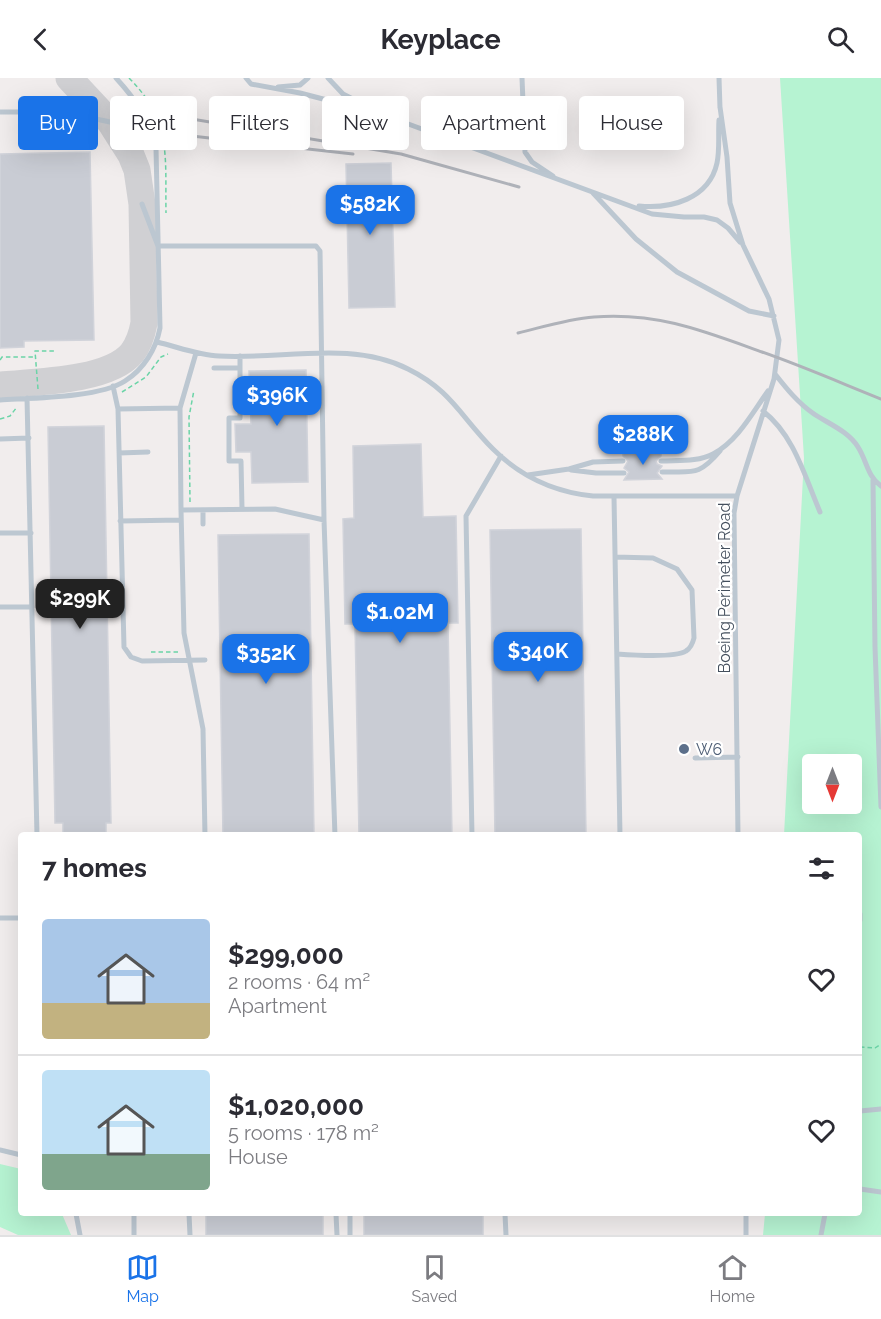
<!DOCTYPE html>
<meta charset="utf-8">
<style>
body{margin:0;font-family:Raleway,sans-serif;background:#f7f7f7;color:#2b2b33;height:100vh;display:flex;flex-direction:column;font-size:22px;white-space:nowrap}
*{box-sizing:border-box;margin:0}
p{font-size:20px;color:#7c7c81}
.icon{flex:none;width:33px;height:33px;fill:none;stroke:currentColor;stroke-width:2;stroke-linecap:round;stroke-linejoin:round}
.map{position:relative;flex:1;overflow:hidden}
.sheet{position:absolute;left:18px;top:754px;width:844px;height:384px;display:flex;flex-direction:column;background:#fff;border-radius:6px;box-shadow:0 6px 24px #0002}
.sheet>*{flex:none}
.guide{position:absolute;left:18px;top:18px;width:846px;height:54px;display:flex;gap:12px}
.needle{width:39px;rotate:180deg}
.tools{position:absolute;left:802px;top:676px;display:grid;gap:12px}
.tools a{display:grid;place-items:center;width:60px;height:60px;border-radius:6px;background:#fff;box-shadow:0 6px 24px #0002;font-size:30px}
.price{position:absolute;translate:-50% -51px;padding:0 14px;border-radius:12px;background:#1a73e8;color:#fff;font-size:20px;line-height:39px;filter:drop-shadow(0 2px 3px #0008)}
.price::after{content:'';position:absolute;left:50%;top:36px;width:18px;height:14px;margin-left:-9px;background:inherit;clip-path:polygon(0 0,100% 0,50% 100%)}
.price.active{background:#222;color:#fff}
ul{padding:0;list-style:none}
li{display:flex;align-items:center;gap:18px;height:150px;padding:0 24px}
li+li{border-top:2px solid #e1e1e2}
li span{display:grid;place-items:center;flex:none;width:168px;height:120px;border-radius:6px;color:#555}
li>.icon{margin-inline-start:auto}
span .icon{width:72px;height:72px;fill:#fffc;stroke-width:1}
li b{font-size:26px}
h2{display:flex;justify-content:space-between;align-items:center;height:72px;padding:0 24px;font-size:26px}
.tag{padding:0 21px;border-radius:6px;background:#fff;box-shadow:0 6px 24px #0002;font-size:21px;line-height:54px}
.tag.active{background:#1a73e8;color:#fff}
header{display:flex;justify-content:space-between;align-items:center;height:78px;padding:0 24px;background:#fff;font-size:27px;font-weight:700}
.tab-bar{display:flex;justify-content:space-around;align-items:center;height:84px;border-top:2px solid #e1e1e2;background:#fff;font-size:16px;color:#7c7c81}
.tab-bar a{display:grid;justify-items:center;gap:3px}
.tab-bar .active{color:#1a73e8}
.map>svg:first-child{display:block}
.green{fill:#b6f3d2;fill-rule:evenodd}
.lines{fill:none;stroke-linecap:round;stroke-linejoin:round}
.taxiway{stroke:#d0d0d3;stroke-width:27}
.building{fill:#c9ccd4;stroke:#d1d3da;stroke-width:1.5}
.path{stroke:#6bd4a7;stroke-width:1.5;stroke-dasharray:4.5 3;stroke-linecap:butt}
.lane{stroke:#bcc7d1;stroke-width:5}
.rail{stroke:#afb2b9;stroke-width:3}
.service-dot{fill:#5c6f8a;stroke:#fff;stroke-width:2}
.labels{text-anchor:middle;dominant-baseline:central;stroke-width:4.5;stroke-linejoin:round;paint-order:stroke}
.street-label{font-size:16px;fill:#444f5d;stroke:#fff}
.service-label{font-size:16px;fill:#4e5e75;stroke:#fff;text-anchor:start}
</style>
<header><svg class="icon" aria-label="back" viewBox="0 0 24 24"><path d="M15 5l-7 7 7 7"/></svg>Keyplace<svg class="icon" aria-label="search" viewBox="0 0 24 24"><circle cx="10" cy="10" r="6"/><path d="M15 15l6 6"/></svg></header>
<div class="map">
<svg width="881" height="1157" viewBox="0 0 881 1157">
<rect width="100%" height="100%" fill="#f1eded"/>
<path class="green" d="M780,0H881V1157H763L765,1136H860V758L784,757L804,380ZM813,687H852V726H813Z
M0,1086L21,1091V1136H62L71,1157H18L0,1149Z"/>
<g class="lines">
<path class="taxiway" d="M0,307C35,304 109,303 132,275C139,266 142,256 144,245L142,126L137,92L131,77L110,44L69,0"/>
</g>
<path class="building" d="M90,74L94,262L24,263V269L0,270V76Z
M391,85L395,229L349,230L346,86Z
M306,292L308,404L252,405L251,374H236L235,346H251L249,293Z
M104,348L111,745H106V758H63V745H55L48,349Z
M421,366L423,439L456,438L458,545H448L452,758H359L355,546H345L343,441L354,440L353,368Z
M661,374V378L656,383L657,386L662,388L657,395L662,401L624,402L629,394L624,390L628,383L623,378V375Z
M581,451L586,758H495L490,452Z
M309,456L314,758H223L218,457Z
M206,1136H323V1157H206Z
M364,1136H483V1157H364Z"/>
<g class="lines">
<path class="path" d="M129,0C172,43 165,79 166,135
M0,282L2,279H34
M38,311L35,273H56
M122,314L146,299L161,279L168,276
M0,341L10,338L17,329
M190,424L189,339L194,312
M151,574H179
M860,969L875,970L881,966"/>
<path class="lane" d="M246,0L251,6L300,15L373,34
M328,0L343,16L384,37L652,136L684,139H704L717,142L728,150L740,164
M522,0L525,74L532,84L553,98
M719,0L720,30
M278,9L300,7L308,0
M720,29L727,79L730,125L743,167L769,221L779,262L774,301L737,418L734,435L738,758
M0,34H64L110,44
M593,115L636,161L677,194L749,233L774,238
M142,126L158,168H316L320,173L324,442L275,431L181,432
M639,128C671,131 709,121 717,85C720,71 718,56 719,42
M157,264C178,269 198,277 219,278C281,282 351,262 408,291C451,312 461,339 493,371C521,399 554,414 593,418H737
M196,275L180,330L181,432L184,555L203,651L205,758
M240,278V340H229V383H241L242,431
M214,290H240
M775,296C786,310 798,325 814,336C829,346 848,353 858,369C867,383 867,398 881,408
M113,308L118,331L180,330
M27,320L37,758
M0,322C32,320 99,320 125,303C144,291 156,271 160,250L156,70C145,37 139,25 116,0
M118,331L124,569L131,579L142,583L205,582
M763,333C794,357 805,399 820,434
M0,361L29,360
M119,375L148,374
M661,383C678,382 698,384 713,376C737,364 753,334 768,313
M571,392L596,395H624
M662,394C693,393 698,399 720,373
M528,397L569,391L593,384L623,383
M873,402L875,569L881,729
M614,419L620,758
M203,432V446
M324,442L335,758
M120,443L181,442
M0,455H31
M615,479L653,480L677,491L692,512L694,560C693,564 691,570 686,573C675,580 631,577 617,576
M0,529H32
M695,680L738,679
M472,758L466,438L501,378
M860,836V842
M0,840H21
M860,1033L881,1031
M0,1072L21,1077
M860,1111L881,1114
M76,1136L80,1157
M134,1136V1157
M189,1136L190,1157
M336,1136L337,1157
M350,1136V1157
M505,1136L506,1157
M746,1136V1157
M821,1157L825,1136"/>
<path class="rail" d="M162,36L401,76L519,109
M174,56L353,76
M518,255C543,249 568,241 594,239C657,234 704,253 762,274C802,288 841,305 881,321"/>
</g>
<circle class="service-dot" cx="684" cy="671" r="6"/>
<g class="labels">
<g class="street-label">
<text transform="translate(724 510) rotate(-90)">Boeing Perimeter Road</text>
</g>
<g class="service-label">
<text x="696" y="671">W6</text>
</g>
</g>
</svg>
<div class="tools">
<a><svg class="needle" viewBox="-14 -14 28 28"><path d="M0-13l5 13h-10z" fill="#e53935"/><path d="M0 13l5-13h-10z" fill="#7c7c81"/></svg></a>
</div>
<b class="price" style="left:370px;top:158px">$582K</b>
<b class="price" style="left:277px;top:349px">$396K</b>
<b class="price" style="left:643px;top:388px">$288K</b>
<b class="price active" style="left:80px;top:552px">$299K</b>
<b class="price" style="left:400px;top:566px">$1.02M</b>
<b class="price" style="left:538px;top:605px">$340K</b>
<b class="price" style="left:266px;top:607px">$352K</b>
<div class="guide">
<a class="tag active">Buy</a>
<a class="tag">Rent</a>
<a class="tag">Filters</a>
<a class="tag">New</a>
<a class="tag">Apartment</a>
<a class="tag">House</a>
</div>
<section class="sheet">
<h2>7 homes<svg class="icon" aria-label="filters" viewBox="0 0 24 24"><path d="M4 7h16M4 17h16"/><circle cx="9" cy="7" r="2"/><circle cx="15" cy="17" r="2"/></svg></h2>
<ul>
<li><span style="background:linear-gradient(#a9c7e8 70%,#c2b280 0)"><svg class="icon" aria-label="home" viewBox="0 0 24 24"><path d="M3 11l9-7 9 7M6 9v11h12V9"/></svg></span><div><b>$299,000</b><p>2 rooms · 64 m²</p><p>Apartment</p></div><svg class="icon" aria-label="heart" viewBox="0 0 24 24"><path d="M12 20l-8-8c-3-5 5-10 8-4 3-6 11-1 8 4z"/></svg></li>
<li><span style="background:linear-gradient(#bfe0f5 70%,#7fa58c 0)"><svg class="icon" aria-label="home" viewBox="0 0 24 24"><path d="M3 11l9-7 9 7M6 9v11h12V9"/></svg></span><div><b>$1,020,000</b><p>5 rooms · 178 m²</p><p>House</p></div><svg class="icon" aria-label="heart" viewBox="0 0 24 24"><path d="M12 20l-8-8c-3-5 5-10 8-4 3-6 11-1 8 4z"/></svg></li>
</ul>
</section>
</div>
<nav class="tab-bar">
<a class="active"><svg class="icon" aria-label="map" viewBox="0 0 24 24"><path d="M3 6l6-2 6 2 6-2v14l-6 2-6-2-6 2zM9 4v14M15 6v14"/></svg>Map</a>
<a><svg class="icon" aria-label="saved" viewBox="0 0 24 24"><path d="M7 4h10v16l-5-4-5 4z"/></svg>Saved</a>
<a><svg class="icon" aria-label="home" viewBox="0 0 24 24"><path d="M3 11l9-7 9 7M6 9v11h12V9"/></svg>Home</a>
</nav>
